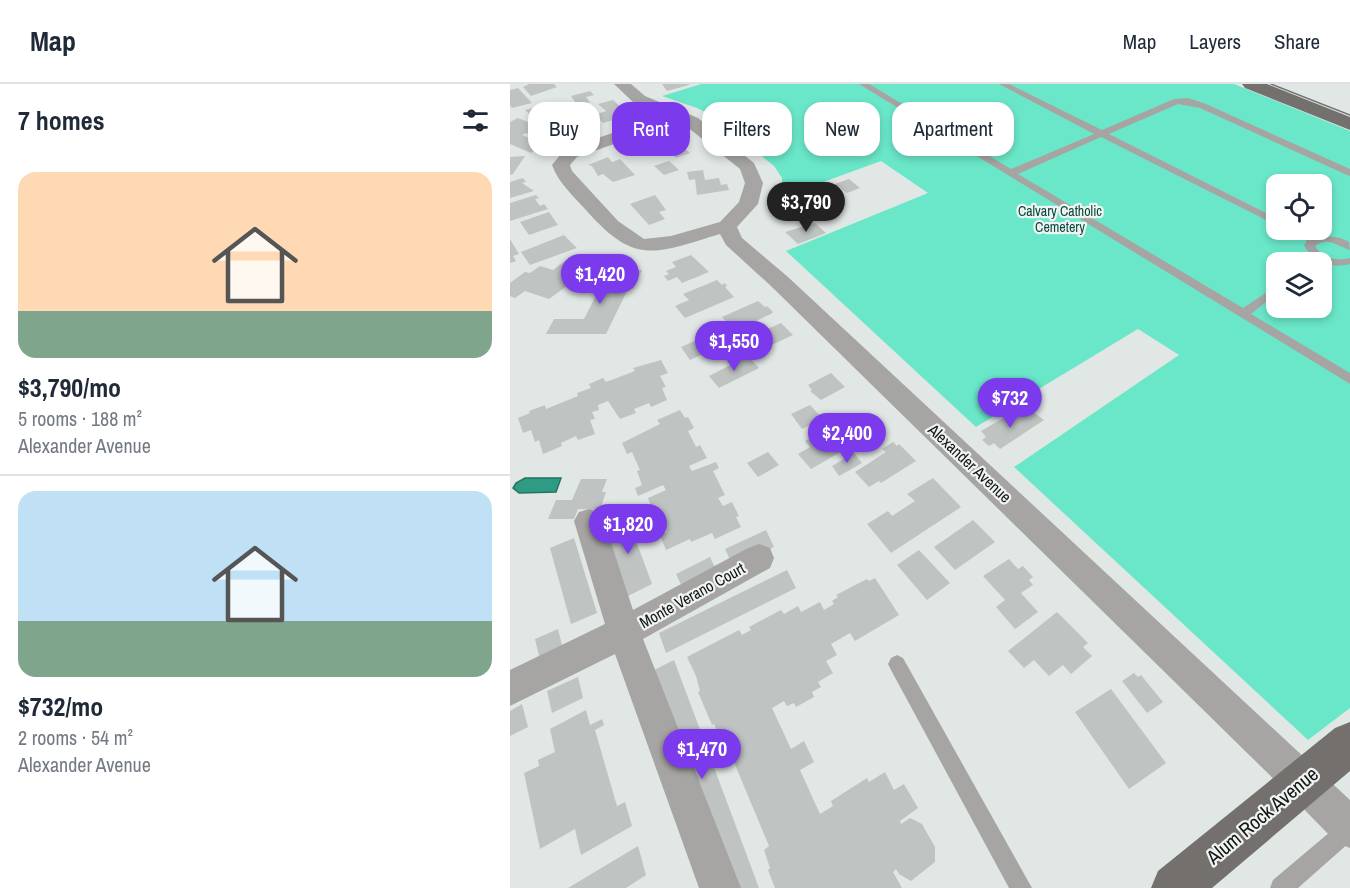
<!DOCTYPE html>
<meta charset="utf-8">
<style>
body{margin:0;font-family:"Archivo Narrow",sans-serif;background:#f6f6f7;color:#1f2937;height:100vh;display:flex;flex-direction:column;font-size:22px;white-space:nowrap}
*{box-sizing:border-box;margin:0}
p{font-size:20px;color:#747a83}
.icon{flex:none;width:33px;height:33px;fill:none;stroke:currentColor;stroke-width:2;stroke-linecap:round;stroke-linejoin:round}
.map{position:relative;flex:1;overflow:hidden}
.panel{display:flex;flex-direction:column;background:#fff;width:510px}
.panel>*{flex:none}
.hud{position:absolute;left:18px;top:18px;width:570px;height:54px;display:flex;gap:12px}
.tools{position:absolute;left:756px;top:90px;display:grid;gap:12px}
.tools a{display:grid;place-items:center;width:66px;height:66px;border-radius:12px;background:#fff;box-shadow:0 3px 9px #0003;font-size:30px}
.price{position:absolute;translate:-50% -51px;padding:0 14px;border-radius:21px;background:#7c3aed;color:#fff;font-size:20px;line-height:39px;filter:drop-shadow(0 2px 3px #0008)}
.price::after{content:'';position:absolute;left:50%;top:36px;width:18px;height:14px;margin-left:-9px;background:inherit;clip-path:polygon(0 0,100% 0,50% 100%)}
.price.on{background:#222;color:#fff}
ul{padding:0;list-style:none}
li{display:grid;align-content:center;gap:12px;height:318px;padding:0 18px}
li+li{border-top:2px solid #e0e1e3}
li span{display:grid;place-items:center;height:186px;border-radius:18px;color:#555}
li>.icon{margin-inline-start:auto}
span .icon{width:108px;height:108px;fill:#fffc;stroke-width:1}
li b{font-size:26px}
h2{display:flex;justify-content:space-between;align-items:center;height:72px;padding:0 18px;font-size:26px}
.chip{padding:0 21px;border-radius:18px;background:#fff;box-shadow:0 3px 9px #0003;font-size:21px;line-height:54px}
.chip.on{background:#7c3aed;color:#fff}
header{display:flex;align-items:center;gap:36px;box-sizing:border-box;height:84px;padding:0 30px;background:#fff;border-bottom:2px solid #e0e1e3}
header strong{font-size:28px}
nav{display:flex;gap:33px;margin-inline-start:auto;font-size:21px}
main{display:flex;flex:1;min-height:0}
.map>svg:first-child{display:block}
.green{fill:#6ae7c9;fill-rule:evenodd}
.water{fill:#2f9b84;stroke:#277362;stroke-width:1.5}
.building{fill:#bfc4c2}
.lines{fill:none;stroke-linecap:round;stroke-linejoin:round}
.lane{fill:#a7a5a4;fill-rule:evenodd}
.street{fill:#a7a5a4;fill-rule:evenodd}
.primary{fill:#73706e;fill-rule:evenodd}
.tram{stroke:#717574;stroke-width:1.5}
.labels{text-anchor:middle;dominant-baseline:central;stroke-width:4.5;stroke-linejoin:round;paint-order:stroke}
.far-park-label{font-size:14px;fill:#08473b;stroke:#eff4f2}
.street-label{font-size:16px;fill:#131514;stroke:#eff4f2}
.near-street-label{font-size:20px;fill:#131514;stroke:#eff4f2}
</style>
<header>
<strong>Map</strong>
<nav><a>Map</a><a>Layers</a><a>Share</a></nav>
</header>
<main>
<section class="panel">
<h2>7 homes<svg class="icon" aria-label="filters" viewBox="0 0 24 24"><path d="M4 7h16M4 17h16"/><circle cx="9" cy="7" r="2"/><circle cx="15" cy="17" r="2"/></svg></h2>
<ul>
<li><span style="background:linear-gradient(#ffd9b3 75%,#7fa58c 0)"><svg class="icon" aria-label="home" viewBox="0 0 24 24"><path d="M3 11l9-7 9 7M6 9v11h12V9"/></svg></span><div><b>$3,790/mo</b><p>5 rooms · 188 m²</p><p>Alexander Avenue</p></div></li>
<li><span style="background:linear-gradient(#bfe0f5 70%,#7fa58c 0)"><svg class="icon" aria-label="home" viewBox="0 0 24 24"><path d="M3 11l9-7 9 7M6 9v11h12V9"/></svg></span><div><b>$732/mo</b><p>2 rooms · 54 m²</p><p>Alexander Avenue</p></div></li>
</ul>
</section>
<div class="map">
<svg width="840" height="804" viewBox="0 0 840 804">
<rect width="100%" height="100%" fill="#e1e7e5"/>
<path class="green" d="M191,0H724L840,47V624L798,656L504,383L669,271L628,245L466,343L276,167L418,109L371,77L272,113V94L264,82L203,32L187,24L152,12ZM766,100H812V146H766ZM766,178H812V224H766Z"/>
<path class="water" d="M15,394H51L46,408L9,409L3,404L6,399Z"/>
<path class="building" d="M19,0H44L47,3L21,12L13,3Z
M152,0H179V1L157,7Z
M8,4L22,19L2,24L0,22V6Z
M80,7L84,11L76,13L80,18L68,22L61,12Z
M103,16L120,31L93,39L85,31L96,27L88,20Z
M63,18L70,25L55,29L48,22Z
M27,23L34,33L25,35L15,26Z
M52,28L56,32L63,30L68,34L78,45L56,51L38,32Z
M8,34L29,42L22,46L28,48L22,51L16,49L12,51L19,54L25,51L39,57L21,69L0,60V38Z
M165,52L178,62L174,64L180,69L166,74L148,57Z
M15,72L3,90L0,91V73Z
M98,73L102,78L110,75L125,91L103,98L93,90L88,92L82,82L78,81Z
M159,77L169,86L154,91L144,82Z
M193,86L195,96L209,94L211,101L217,100L219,106L187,111L185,95L179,96L177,88Z
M13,94L16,98L12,99L24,107L0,114V98Z
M339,95L350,104L337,109L328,102L322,101Z
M294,107H301L317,119L297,127L280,113Z
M26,111L29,114L25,115L30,122L34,120L38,125L0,137V119Z
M145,111L156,126L149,128L155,135L139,141L120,120Z
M323,121L332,128L319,134L311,126Z
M39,128L48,141L19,151L10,138Z
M305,139L316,149L288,160L275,148Z
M54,151L67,164L20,181L11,168Z
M0,155L9,170L3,172L6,177L0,179Z
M63,171L87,180L39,215L15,207L5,214L0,212V199L15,188L20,189L30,182L43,186Z
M181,171L199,188L172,199L167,193L158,197L154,192L159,190L156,187L166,183L162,178Z
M97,186H132L123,205H118L96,250H36L44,235H74L91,202H87L89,198H86Z
M207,196L212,201L215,199L217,202L215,203L224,213L175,234L165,222L179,216L173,210Z
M248,217L255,223L257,222L263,228L261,230L228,245L224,240L220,242L212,233Z
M271,239L283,251L249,267L246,263L239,267L235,262L241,259L237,254Z
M203,249L213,261L180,276L171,263Z
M238,272L249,284L209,304L199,292Z
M151,276L158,289L150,292L156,303L152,304L157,316L141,323L139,319L124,325L126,329L110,335L98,317L88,321L89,326L82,328L85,335L80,336L85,350L68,356L66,352L51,359L52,362L33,370L29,356L25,358L21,346L13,349L8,334L20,329L19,327L35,321L36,325L68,312L67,309L81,304L79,300L93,294L96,298L125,287L123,284Z
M321,289L335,303L311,316L300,307L302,306L298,301Z
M300,321L313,335L292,345L281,330Z
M170,326L175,334L178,333L184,344L178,347L186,363L190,361L197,374L179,382L182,387L206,378L209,384L203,387L215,411L208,414L213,422L222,418L229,432L226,433L231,443L205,455L202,449L181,458L180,455L156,466L150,451L157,448L152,436L155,434L151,426L144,429L138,414L156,406L153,401L128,412L125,404L132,401L127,387L130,386L122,368L117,370L112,359L150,340L147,336Z
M522,327L534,336L490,365L484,359L479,362L472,356L476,353L471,347L504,328L510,334Z
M339,335L349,345L345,347L353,355L301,385L288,370L300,363L295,357L333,336L334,338Z
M383,358L387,362L389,360L406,377L371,399L369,397L359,403L345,388L376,368L372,365Z
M258,368L269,381L248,393L237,379Z
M344,369L352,379L329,392L322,382Z
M423,394L451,423L381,469L357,440L378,427L382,432L405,417L397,410Z
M71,395H97L92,408H96L90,426L68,425L64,435H38L46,416H62Z
M116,430L142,500L118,512L94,440Z
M463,436L485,458L445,486L424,463Z
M256,446L264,463L223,482L215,465Z
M64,454L87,529L61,540L40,464Z
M409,466L440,499L417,516L387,481Z
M200,473L208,490L174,507L166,490Z
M499,475L508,485L513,482L523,493L519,496L523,501L511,509L528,528L505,545L486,523L495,516L473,492Z
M277,486L286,504L156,569L149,549Z
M365,494L389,531L345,557L340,549L321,560L327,571L316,577L323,589L308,598L311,603L302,608L304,613L286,623L284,619L277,622L274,617L262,624L281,665L294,657L304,678L290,686L310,730L323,722L321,717L357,694L359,698L375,688L384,706L394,700L408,724L390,737L391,740L400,734L412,740L425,763V778L401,797L389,790L386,785L383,788L392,804H265L258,786L260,784L254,766L259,762L213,652L210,654L204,640L202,641L188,608L190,607L186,592L177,573L229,546L232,551L241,546L239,543L271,526L274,530L288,522L291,528L310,518L314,526L324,520L322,517L328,513L326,511L357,495L359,497Z
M547,528L578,559L573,563L582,572L561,590L553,581L539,592L524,576L514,584L498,567Z
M48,545L53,565L30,576L25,555Z
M164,576L249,804H213L138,589Z
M624,589L628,593L631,591L653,618L637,629L612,597Z
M68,593L73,614L42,629L37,607Z
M601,605L656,679L619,705L565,628Z
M12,620L18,643L0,652V627Z
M76,626L80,641L92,635L94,641L85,646L107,722L115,718L122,742L71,771L65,745L30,765L14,689L29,682L28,676L45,668L40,645Z
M128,762L136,791L116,804H58Z"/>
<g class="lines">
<path class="lane" d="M349,0H359L501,85L584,50L489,0H499L592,46L664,15L678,14L696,20L840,85V92L837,91L690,24L668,20L599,50L766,134V141L591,53L508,90L733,224L766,202V210L741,230L840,289V300Z
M777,146C789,145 795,152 805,152C818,153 827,151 839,158L840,166C827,162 818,152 805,162C813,175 826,177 840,174V180C821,185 803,179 794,161L797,157Z
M387,571L393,574L522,804H499L381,586L378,580L381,574Z
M840,734V758L788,804H760L763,796L833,737Z"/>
<path class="street" d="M104,0H121L135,12L188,34L244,79L253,99L248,120L227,143L232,154L278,193L840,716V764L826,758L780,711L262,203L216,161L210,150C144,170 125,182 75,125C63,112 48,98 42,81L55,65L153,32L123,18ZM167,38L176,42L230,85L235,99L229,118L210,138L161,152L134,155L108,137L62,87L60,81L67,73Z
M79,425L89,428L94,437L123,526L238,464L249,460L260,464L264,474L260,484L133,555L231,804H189L105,570L0,622V586L95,540L64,437L69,428Z"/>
<path class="primary" d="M732,0H757L840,33V46L735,4Z
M840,638V687L702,804H641L648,787L825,644Z"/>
<path class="tram" d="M761,0L840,31"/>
</g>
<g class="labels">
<g class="far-park-label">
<text x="550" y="127">Calvary Catholic<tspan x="550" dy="16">Cemetery</tspan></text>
</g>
<g class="street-label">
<text transform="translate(460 379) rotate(43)">Alexander Avenue</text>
<text transform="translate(182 511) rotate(-29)">Monte Verano Court</text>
</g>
<g class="near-street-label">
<text transform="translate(752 731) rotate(-40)">Alum Rock Avenue</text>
</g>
</g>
</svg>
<div class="tools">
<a><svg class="icon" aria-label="locate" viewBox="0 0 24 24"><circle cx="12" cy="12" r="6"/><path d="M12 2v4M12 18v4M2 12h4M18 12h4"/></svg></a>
<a><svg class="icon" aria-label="layers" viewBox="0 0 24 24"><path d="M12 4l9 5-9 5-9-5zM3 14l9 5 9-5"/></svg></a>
</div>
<b class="price on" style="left:296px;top:149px">$3,790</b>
<b class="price" style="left:90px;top:221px">$1,420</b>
<b class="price" style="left:224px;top:288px">$1,550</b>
<b class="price" style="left:500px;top:345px">$732</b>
<b class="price" style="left:337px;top:380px">$2,400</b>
<b class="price" style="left:118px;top:471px">$1,820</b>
<b class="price" style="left:192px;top:696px">$1,470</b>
<div class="hud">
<a class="chip">Buy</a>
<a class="chip on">Rent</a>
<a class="chip">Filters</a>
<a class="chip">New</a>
<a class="chip">Apartment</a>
</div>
</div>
</main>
